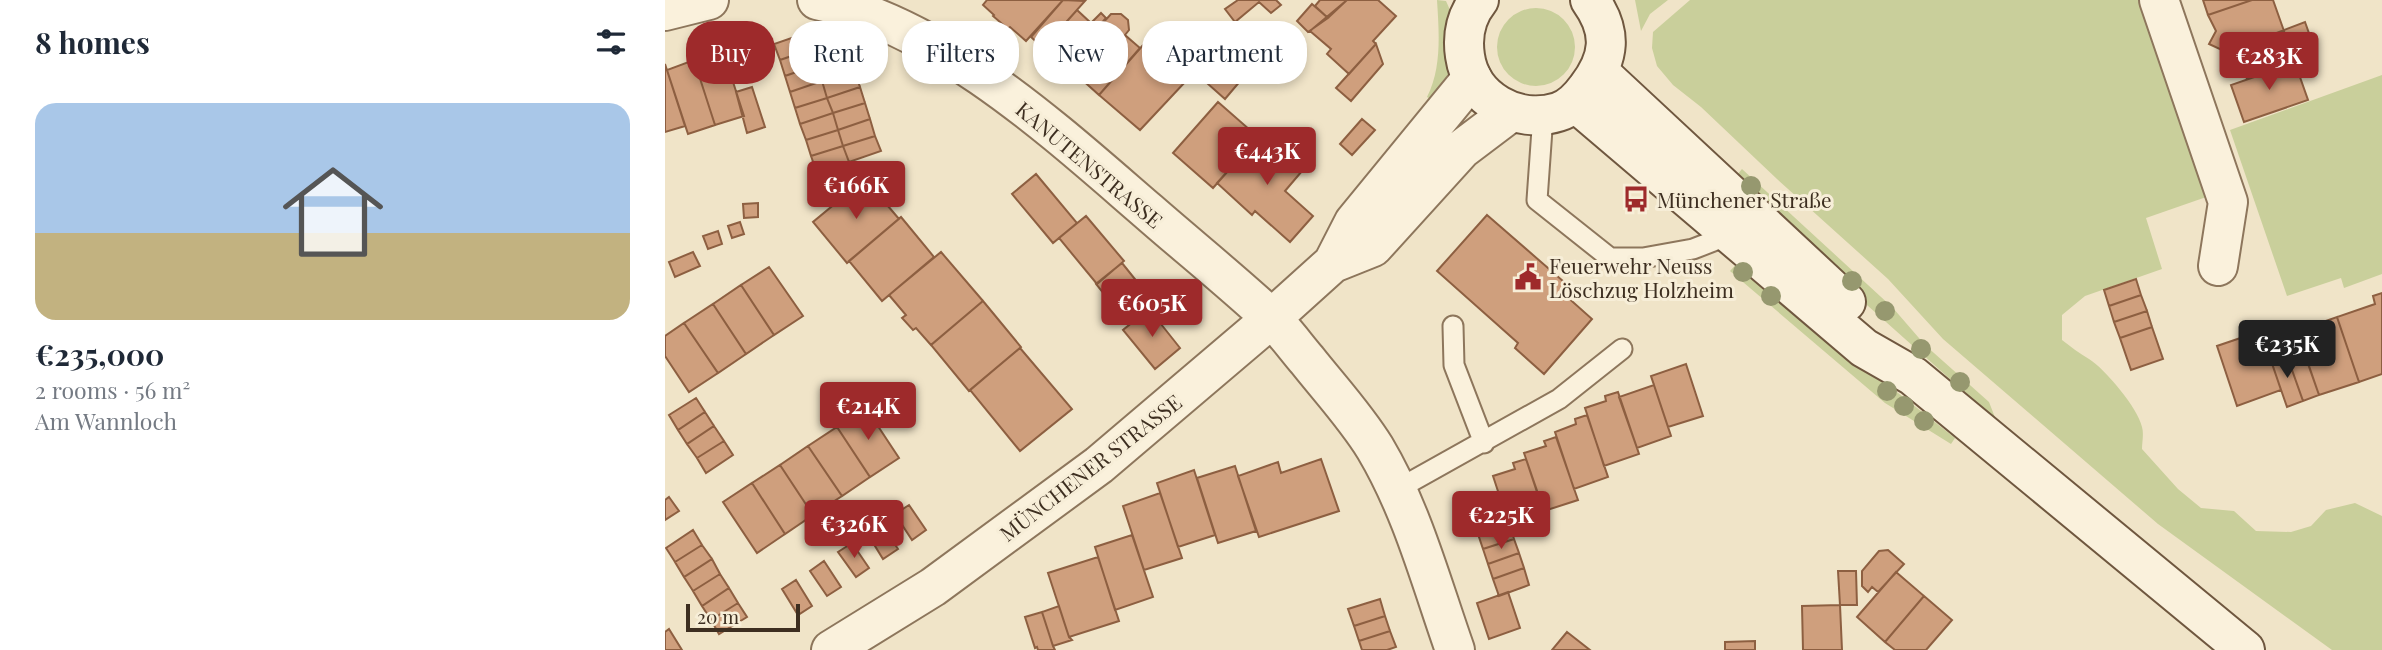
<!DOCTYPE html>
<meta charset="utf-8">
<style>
body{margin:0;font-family:"Playfair Display",serif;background:#f6f6f7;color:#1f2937;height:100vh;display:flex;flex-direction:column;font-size:26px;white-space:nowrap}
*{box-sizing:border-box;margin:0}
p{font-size:23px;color:#747a83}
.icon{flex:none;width:38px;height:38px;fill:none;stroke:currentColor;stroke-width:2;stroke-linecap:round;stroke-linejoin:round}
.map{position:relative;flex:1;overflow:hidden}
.panel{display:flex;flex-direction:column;background:#fff;width:665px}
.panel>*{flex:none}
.top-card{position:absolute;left:21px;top:21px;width:665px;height:63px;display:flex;gap:14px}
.scale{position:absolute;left:21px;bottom:18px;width:114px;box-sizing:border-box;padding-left:7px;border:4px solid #3d2e20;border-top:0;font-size:19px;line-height:24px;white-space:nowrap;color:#3d2e20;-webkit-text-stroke:5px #f7eed8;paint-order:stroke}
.price{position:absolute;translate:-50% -60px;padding:0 16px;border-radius:7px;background:#9e2a2b;color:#fff;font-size:23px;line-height:46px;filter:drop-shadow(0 2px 4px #0008)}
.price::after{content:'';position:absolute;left:50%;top:42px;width:21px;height:16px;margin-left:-10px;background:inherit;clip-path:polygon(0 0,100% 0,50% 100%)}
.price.current{background:#222;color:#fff}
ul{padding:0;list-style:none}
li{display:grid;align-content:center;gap:14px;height:371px;padding:0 35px}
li+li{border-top:2px solid #e0e1e3}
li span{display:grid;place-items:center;height:217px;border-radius:21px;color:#555}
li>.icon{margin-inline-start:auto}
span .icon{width:126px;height:126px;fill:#fffc;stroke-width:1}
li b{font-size:30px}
h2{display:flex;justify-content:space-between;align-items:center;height:84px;padding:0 35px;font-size:30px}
.pill{padding:0 24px;border-radius:28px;background:#fff;box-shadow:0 4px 10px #0003;font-size:24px;line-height:63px}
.pill.current{background:#9e2a2b;color:#fff}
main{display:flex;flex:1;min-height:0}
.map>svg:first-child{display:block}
.green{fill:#c9cf9b}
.building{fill:#cf9f7d;stroke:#8d5f41;stroke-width:2}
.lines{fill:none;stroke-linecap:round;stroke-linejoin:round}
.service-casing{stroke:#8d765c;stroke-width:23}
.minor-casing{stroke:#8d765c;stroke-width:42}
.secondary-casing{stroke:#6f573f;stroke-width:42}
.service{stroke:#faf1dc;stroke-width:19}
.minor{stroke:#faf1dc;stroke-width:38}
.secondary{stroke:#faf1dc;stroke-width:38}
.tree{fill:#96986f}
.labels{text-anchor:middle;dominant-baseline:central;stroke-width:6;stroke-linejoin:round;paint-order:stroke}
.street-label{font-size:21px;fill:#3d2e20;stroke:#f7eed8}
.poi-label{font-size:21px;fill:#3d2e20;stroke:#f7eed8;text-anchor:start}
</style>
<main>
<section class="panel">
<h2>8 homes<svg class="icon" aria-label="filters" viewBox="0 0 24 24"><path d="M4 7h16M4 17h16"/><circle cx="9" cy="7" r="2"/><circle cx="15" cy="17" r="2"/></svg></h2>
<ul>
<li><span style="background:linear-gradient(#a9c7e8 60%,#c2b280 0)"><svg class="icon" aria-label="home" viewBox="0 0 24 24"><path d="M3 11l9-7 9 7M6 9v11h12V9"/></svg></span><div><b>€235,000</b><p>2 rooms · 56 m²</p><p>Am Wannloch</p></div></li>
</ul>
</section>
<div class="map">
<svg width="1717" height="650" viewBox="0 0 1717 650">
<rect width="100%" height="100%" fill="#f0e4c8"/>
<path class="green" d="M772,0L781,1L789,19V68L774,105L762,97C777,68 774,32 772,0Z
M970,0H1003L985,14L976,31Z
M1025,0H1480L1547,195L1481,218L1497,269L1420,296L1397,315V340C1406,347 1414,353 1424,359C1440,369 1473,408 1477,427C1479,434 1477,442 1477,449L1513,489L1536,508L1569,511L1591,531L1626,532L1646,526L1661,510L1690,503L1717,516V650H1667L1493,524L1278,339L1223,279L1112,179L1036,107L1008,85L992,66L987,48L988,32Z
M832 47a39 39 0 1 1 78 0a39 39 0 1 1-78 0Z
M1717,75V274L1679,288L1676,278L1622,296L1565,130Z
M1077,169L1228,308L1260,345L1324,402L1331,420L1065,183Z
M1075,260L1223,385L1290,438L1286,444L1220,403L1065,271Z"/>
<path class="building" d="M322,0H398L361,41L345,27L343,29L328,16L329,15L318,5Z
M398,0L420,1L378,48L366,37Z
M573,0H611L616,5L606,13L594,2L570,22L560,9Z
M655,0H682L663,18L650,6Z
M682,0H713L731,16L708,41L711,44L684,74L662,54L666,49L645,31Z
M1538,0H1587L1543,15Z
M1587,0H1608L1619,31L1559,51L1544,44L1551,31L1543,15Z
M647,4L663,18L643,32L632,21Z
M412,10L426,23L436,13L441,18L415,48L419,51L404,68V71L378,48Z
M446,14H456L463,20L464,30L460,35L475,48L434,95L404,68L419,51L415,48Z
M1640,22L1646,39L1598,56L1593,40Z
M141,33L147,49L115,60L109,44Z
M179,38L184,55L152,65L147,49Z
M479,44L521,81L475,130L434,95Z
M711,44L718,64L686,101L671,88Z
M1624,47L1630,63L1582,79L1576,63Z
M147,49L152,65L120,76L115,60Z
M58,51L79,116L50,125L29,60Z
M570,52L587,67L560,99L543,84Z
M184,55L189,71L157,81L152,65Z
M29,60L50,125L23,134L2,70Z
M1630,63L1643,100L1579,122L1566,85Z
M0,64L20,126L0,132Z
M152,65L157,81L125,92L120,76Z
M189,71L195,87L162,98L157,81Z
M157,81L162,98L130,108L125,92Z
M87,87L100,127L82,133L71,92Z
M195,87L200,103L168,113L162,98Z
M162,98L168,113L135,124L130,108Z
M553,102L593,137L548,188L508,153Z
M200,103L205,119L173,130L168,113Z
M168,113L173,130L141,140L135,124Z
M205,119L210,136L178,146L173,130Z
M697,119L710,130L687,155L675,144Z
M173,130L178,146L146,156L141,140Z
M596,134L637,171L620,191L648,216L625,242L590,211L587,215L552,183Z
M210,136L216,151L184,162L178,146Z
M178,146L184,162L152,173L146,156Z
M371,174L412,223L388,243L347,194Z
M200,179L234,219L182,263L148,222Z
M93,203V217L79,218L78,204Z
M822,215L906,288L900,295L927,319L879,374L850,348L853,343L772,271Z
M421,216L459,261L432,284L394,238Z
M236,217L269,257L217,301L184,261Z
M75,222L79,234L67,238L63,226Z
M53,231L57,244L43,249L38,236Z
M28,252L35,266L10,277L4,262Z
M276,252L318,301L266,345L251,328L248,330L237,318L241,315L224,295Z
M457,263L490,304L464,325L431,284Z
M104,267L138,316L109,335L76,285Z
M1471,279L1476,295L1444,306L1439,290Z
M76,285L109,335L81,354L48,304Z
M1717,293V374L1694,382L1672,317L1710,304L1708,296Z
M1476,295L1482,311L1449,322L1444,306Z
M318,301L356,347L304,391L266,345Z
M48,304L81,354L53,373L19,323Z
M484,309L515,348L490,369L458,330Z
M1482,311L1487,327L1455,338L1449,322Z
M1672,317L1694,382L1654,395L1632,331Z
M19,323L53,373L24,392L0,356V336Z
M1487,327L1498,359L1466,370L1455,338Z
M1596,331L1616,390L1572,406L1552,346Z
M1637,347L1654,395L1638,401L1621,353Z
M355,348L407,409L355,451L305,390Z
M1621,353L1638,401L1622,407L1605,358Z
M1021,364L1038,416L1003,427L986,376Z
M989,385L1006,436L972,448L954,397Z
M953,392L974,454L939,466L920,408L941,401L940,396Z
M31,398L40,412L13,430L4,415Z
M201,408L234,458L205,477L172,427Z
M40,412L49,426L22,444L13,430Z
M922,415L943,477L909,489L890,432L911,424L910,419Z
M49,426L59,441L32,458L22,444Z
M172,427L205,477L177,496L143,446Z
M891,437L913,500L879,511L859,453L881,446L879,441Z
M59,441L68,455L41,473L32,458Z
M143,446L177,496L148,515L115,465Z
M656,459L674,511L594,537L573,476L613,462L616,473Z
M861,459L882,522L847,534L828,476L850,469L848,463Z
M115,465L148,515L120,534L87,483Z
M570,466L591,531L553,543L532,478Z
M529,470L550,535L513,547L492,483Z
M87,483L120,534L92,553L58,502Z
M495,493L517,558L479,570L458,506Z
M833,494L838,509L807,519L803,504Z
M4,497L14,511L0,520V500Z
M244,505L261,530L247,540L230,514Z
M838,509L844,523L813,534L807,519Z
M844,523L849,539L818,549L813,534Z
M216,524L233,549L218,559L202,533Z
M28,530L37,545L10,562L1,548Z
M467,535L488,597L450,610L430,547Z
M849,539L854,553L823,564L818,549Z
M187,543L204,568L191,577L173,552Z
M37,545L47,559L19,577L10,562Z
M1223,550L1239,564L1213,592L1207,587L1203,592L1197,586V571L1214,551Z
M854,553L859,568L828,579L823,564Z
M433,557L454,621L404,637L383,573Z
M47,559L55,574L28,591L19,577Z
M159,561L176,587L162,596L145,571Z
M859,568L864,585L834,596L828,579Z
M1173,571H1191L1192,605H1175Z
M1231,572L1259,596L1220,642L1192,617Z
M55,574L64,588L37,606L28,591Z
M131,580L147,606L133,615L117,589Z
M64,588L73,603L46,620L37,606Z
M843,592L855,628L824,639L812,603Z
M1259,596L1287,620L1261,650H1230L1220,642Z
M715,599L720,616L689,626L683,609Z
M73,603L82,617L54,634L46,620Z
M1175,605L1177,650H1138L1137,606Z
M394,606L404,637L407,640L388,646L377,612Z
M377,612L388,646L390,650H373L372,647L370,648L360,617Z
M720,616L725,631L694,641L689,626Z
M4,629L17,650H0V632Z
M725,631L731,647L722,650H697L694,641Z
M902,632L925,650H887Z
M1090,641V650H1060V642Z"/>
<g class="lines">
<g class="service-casing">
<path id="service" d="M878,115L872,200L945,258H978L1028,249L1064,235
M788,326L789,365L819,443
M733,489L894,399L957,349"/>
</g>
<g class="minor-casing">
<path id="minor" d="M152,0C276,25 391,132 484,212C524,247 565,280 604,316C618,329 630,346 642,360C665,389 691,417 710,448C747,510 766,582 790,650
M1494,0L1563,202L1553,266
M0,11L44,0
M668,263L708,247L797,149L846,112
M166,650L268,587L434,465L607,318L668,263L689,222L807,78"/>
</g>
<g class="secondary-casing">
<path id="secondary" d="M814,0C801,16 797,36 800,56C806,99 852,125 893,112C906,108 914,99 922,88C945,58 948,32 925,0
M934,72L1181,302
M911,103L1199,348L1248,376L1580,650"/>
</g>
<use href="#service" class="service"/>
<use href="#minor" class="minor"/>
<use href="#secondary" class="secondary"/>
</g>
<g class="tree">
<circle cx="1086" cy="186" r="10"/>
<circle cx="1078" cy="272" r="10"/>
<circle cx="1187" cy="281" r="10"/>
<circle cx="1106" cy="296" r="10"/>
<circle cx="1220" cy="311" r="10"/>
<circle cx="1256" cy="349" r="10"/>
<circle cx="1295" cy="382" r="10"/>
<circle cx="1222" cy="391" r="10"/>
<circle cx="1239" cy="406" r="10"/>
<circle cx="1259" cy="421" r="10"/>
</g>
<defs>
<g id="bus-bare" transform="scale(2.1)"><path d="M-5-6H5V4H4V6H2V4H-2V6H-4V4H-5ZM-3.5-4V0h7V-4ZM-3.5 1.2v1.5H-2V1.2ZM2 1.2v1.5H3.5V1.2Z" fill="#9e2a2b" stroke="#f7eed8" stroke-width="2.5" paint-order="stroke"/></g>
<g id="civic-bare" transform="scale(2.1)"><path d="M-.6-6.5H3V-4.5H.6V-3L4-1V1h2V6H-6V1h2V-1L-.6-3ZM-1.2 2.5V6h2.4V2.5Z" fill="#9e2a2b" stroke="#f7eed8" stroke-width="2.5" paint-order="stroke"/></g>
</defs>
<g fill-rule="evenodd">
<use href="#bus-bare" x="971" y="199"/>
<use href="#civic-bare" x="863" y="277"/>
</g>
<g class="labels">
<g class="street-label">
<text transform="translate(425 164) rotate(40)">KANUTENSTRASSE</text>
<text transform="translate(425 467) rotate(-38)">MÜNCHENER STRASSE</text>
</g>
<g class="poi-label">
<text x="992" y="199">Münchener Straße</text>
<text x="884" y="265">Feuerwehr Neuss<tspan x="884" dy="24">Löschzug Holzheim</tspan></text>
</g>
</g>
</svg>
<div class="scale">20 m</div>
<b class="price" style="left:1604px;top:92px">€283K</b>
<b class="price" style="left:602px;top:187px">€443K</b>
<b class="price" style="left:191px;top:221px">€166K</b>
<b class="price" style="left:487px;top:339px">€605K</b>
<b class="price current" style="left:1622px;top:380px">€235K</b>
<b class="price" style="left:203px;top:442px">€214K</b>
<b class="price" style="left:836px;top:551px">€225K</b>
<b class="price" style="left:189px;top:560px">€326K</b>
<div class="top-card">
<a class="pill current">Buy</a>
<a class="pill">Rent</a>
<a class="pill">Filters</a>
<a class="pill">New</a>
<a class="pill">Apartment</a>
</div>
</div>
</main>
